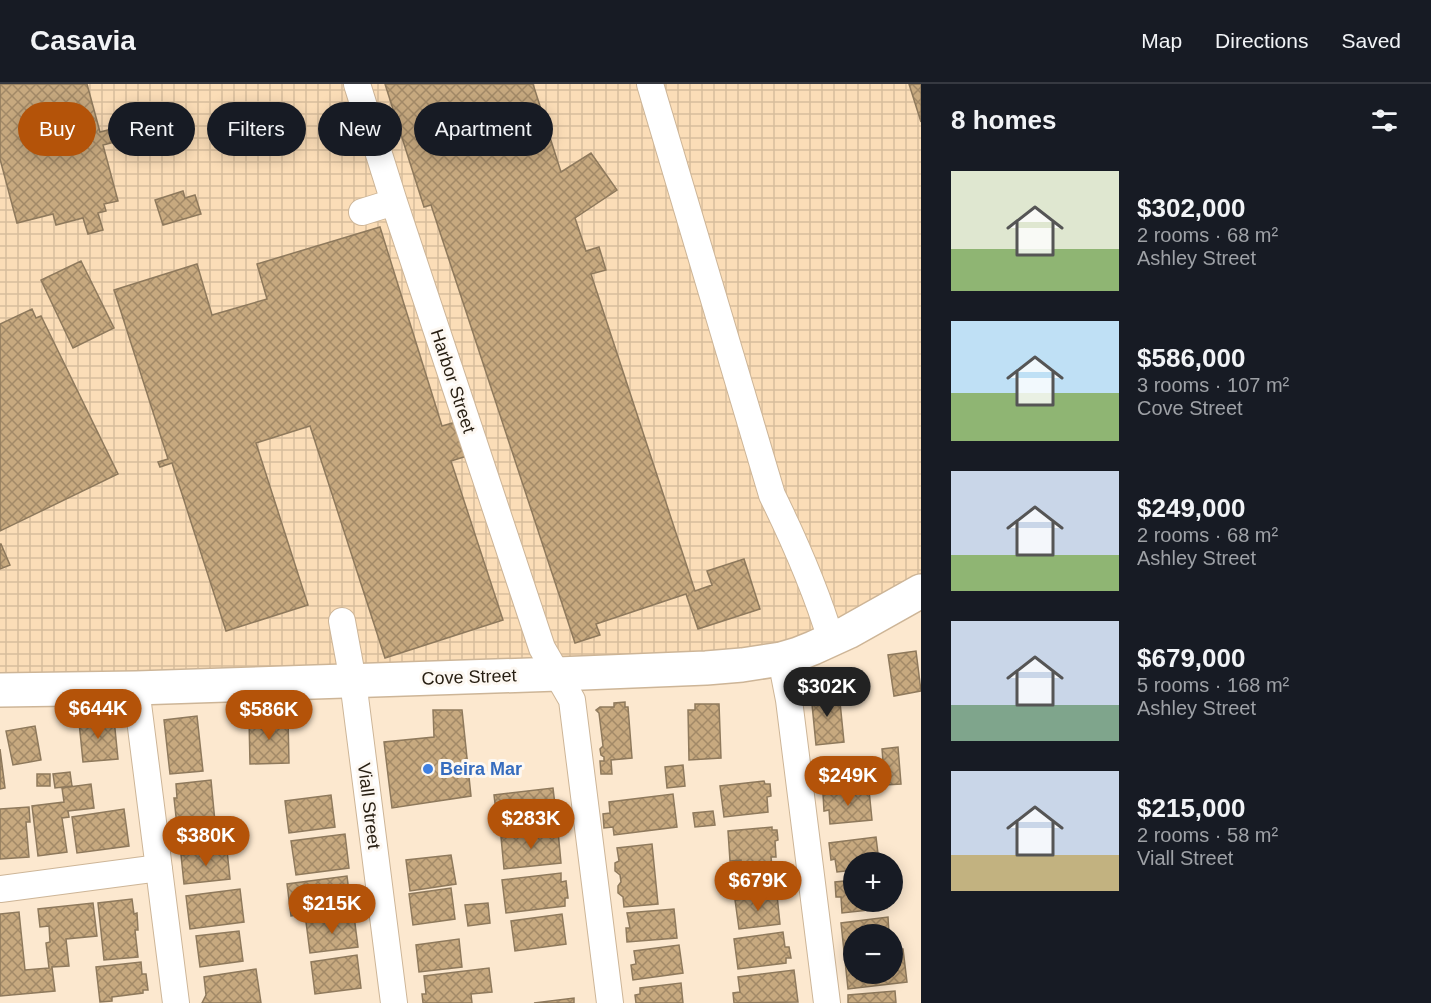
<!DOCTYPE html>
<meta charset="utf-8">
<style>
body{margin:0;font-family:Helvetica,sans-serif;background:#242831;color:#f1f3f6;height:100vh;display:flex;flex-direction:column;font-size:22px;white-space:nowrap}
*{box-sizing:border-box;margin:0}
p{font-size:20px;color:#9ea1a6}
.icon{flex:none;width:33px;height:33px;fill:none;stroke:currentColor;stroke-width:2;stroke-linecap:round;stroke-linejoin:round}
.map{position:relative;flex:1;overflow:hidden}
.panel{display:flex;flex-direction:column;background:#171b24;width:510px}
.panel>*{flex:none}
.top-card{position:absolute;left:18px;top:18px;width:570px;height:54px;display:flex;gap:12px}
.buttons{position:absolute;left:843px;top:768px;display:grid;gap:12px}
.buttons a{display:grid;place-items:center;width:60px;height:60px;border-radius:50%;background:#171b24;box-shadow:0 3px 15px #0003;font-size:30px}
.price{position:absolute;translate:-50% -51px;padding:0 14px;border-radius:21px;background:#b45309;color:#fff;font-size:20px;line-height:39px;filter:drop-shadow(0 2px 3px #0008)}
.price::after{content:'';position:absolute;left:50%;top:36px;width:18px;height:14px;margin-left:-9px;background:inherit;clip-path:polygon(0 0,100% 0,50% 100%)}
.price.on{background:#222;color:#fff}
ul{padding:0;list-style:none}
li{display:flex;align-items:center;gap:18px;height:150px;padding:0 30px}
li span{display:grid;place-items:center;flex:none;width:168px;height:120px;border-radius:0px;color:#555}
li>.icon{margin-inline-start:auto}
span .icon{width:72px;height:72px;fill:#fffc;stroke-width:1}
li b{font-size:26px}
h2{display:flex;justify-content:space-between;align-items:center;height:72px;padding:0 30px;font-size:26px}
.chip{padding:0 21px;border-radius:27px;background:#171b24;box-shadow:0 3px 15px #0003;font-size:21px;line-height:54px}
.chip.on{background:#b45309;color:#fff}
header{display:flex;align-items:center;gap:36px;box-sizing:border-box;height:84px;padding:0 30px;background:#171b24;border-bottom:2px solid #363941}
header strong{font-size:28px}
nav{display:flex;gap:33px;margin-inline-start:auto;font-size:21px}
main{display:flex;flex:1;min-height:0}
.map>svg:first-child{display:block}
.industrial{fill:url(#industrial-grid)}
.building{fill:url(#building-cross-hatch);stroke:#8e795c;stroke-width:1.5}
.lines{fill:none;stroke-linecap:round;stroke-linejoin:round}
.minor-casing{stroke:#cdb597;stroke-width:28}
.major-casing{stroke:#cdb597;stroke-width:36}
.minor{stroke:#fff;stroke-width:26}
.major{stroke:#fff;stroke-width:33}
.shop-dot{fill:#3f7fe0;stroke:#fdf8f2;stroke-width:2}
.labels{text-anchor:middle;dominant-baseline:central;stroke-width:6;stroke-linejoin:round;paint-order:stroke}
.street-label{font-size:18px;fill:#271e12;stroke:#fdf8f2}
.shop-label{font-size:18px;font-weight:bold;fill:#366cbe;stroke:#fdf8f2;text-anchor:start}
</style>
<header>
<strong>Casavia</strong>
<nav><a>Map</a><a>Directions</a><a>Saved</a></nav>
</header>
<main>
<div class="map">
<svg width="921" height="919" viewBox="0 0 921 919">
<defs>
<pattern id="industrial-grid" width="8" height="8" patternUnits="userSpaceOnUse" patternTransform="scale(1.5)"><rect width="8" height="8" fill="#fbddb7"/><path d="M0 4h8M4 0v8" fill="none" stroke="#d7bd9c"/></pattern>
<pattern id="building-cross-hatch" width="8" height="8" patternUnits="userSpaceOnUse" patternTransform="scale(1.5)"><rect width="8" height="8" fill="#c7a97f"/><path d="M0 0l8 8M0 8l8-8" fill="none" stroke="#a28967"/></pattern>
</defs>
<rect width="100%" height="100%" fill="#fce8cf"/>
<path class="industrial" d="M0,0H921V507L813,564L0,606Z"/>
<path class="building" d="M0,0H87L100,48L112,45L115,58L103,61L118,117L104,120L106,127L98,129L103,146L88,150L83,134L56,141L53,130L17,139L0,75Z
M385,0H533L561,88L591,69L617,106L575,134L586,167L599,163L606,186L591,190L695,507L712,501L707,487L744,475L760,525L698,545L686,510L596,540L600,551L575,559L431,121L424,123Z
M909,0H921V38Z
M183,107L185,114L195,111L201,130L163,141L155,116Z
M380,143L442,342L456,338L467,372L451,377L503,536L385,574L310,342L256,359L308,521L226,547L172,379L160,383L158,378L168,375L114,206L197,180L212,231L267,215L257,180Z
M81,177L114,244L73,264L41,196Z
M32,225L36,234L41,232L118,390L0,447V240Z
M0,460H1L10,481L0,485Z
M916,567L921,607L894,612L888,571Z
M839,608L844,658L816,661L811,610Z
M625,618V623H628L632,674L611,676L612,690H601L600,677H604V673L601,671L600,665L603,662L599,629L596,626L600,623H614V619Z
M695,620H719L721,674L689,676L688,626H695Z
M433,626H462L471,712L392,724L384,658L434,653Z
M197,632L203,687L170,690L164,636Z
M288,634L289,679L250,680L249,635Z
M114,635L118,675L83,678L79,638Z
M35,642L41,676L13,681L6,647Z
M898,663L901,700L885,701L882,665Z
M0,665L5,704L0,705Z
M683,681L685,702L667,704L665,683Z
M70,688L72,702L55,704L53,690Z
M37,690H50V702H37Z
M211,696L217,759L183,763L182,750L178,751L174,714H177L176,700Z
M764,697L765,700H770L771,712L767,713L768,728L724,733L720,702Z
M91,700L94,724L68,727L69,733L62,734L67,768L38,772L32,722L64,718L62,704Z
M553,704L557,738L498,744L494,711Z
M869,706L872,736L830,740L829,726L824,727L823,710Z
M673,710L677,743L614,751L613,743L604,744L603,730L610,729L609,718Z
M331,711L335,743L289,749L285,717Z
M29,723L30,738H26L29,773L0,775V725Z
M124,725L129,762L77,769L72,733Z
M713,727L715,741L695,743L693,729Z
M772,743V746H777L778,756L775,757L776,773H771L774,800L745,803L746,808L730,810L728,792L742,790L741,776L730,777L728,747Z
M558,747L561,779L504,785L501,753Z
M345,750L349,784L296,791L291,757Z
M876,753L879,778H854V786L837,788L835,775L831,776L829,759Z
M652,760L658,820L624,823L623,813L618,809V802L621,798L620,791L615,787V779L619,777L617,764Z
M227,766L230,795L184,800L181,771Z
M451,771L456,800L410,807L406,776Z
M561,789V798L566,797L568,814H565V822L506,829L502,796Z
M347,792L351,824L291,832L287,800Z
M854,796V818H887V824L842,829L841,813H836L835,798Z
M451,804L455,835L413,841L409,810Z
M240,805L244,838L190,845L186,812Z
M777,811L780,840L739,845L735,816Z
M132,815L134,830L137,829L138,846H135L138,873L104,876L98,819Z
M93,819L97,852L66,855L69,882L52,883L55,907L0,912V830L19,828L25,886L49,884L46,859L50,858L49,842L40,843L38,825Z
M488,819L490,839L468,842L465,821Z
M674,825L677,854L627,858L626,844H630L627,829Z
M562,830L566,860L515,867L511,837Z
M354,832L358,863L310,869L306,838Z
M888,833L889,850H854V890H892V866L903,865L907,898L848,905L841,839Z
M239,847L243,877L200,883L196,852Z
M783,848L785,863H789L791,874H786V879L738,885L734,855Z
M459,855L462,883L419,888L416,861Z
M679,861L683,889L633,896L631,881L636,880L634,867Z
M357,871L361,904L315,910L311,878Z
M141,878L142,890H146L148,906H143V909L112,913V917L100,918L96,883Z
M489,884L492,908L471,910L472,919H423L422,910H426L424,892Z
M256,885L261,919H202L206,911L204,893Z
M794,886L798,918L734,919L733,909L740,908L738,893Z
M681,899L683,919H636L635,911L640,910V904Z
M895,907L896,919H848V911Z
M574,914V919H534Z"/>
<g class="lines">
<g class="minor-casing">
<path id="minor" d="M357,0L394,118L542,564L572,616L610,919
M650,0L772,411C795,458 816,506 831,556
M362,128L394,118
M342,537L353,597L394,919
M781,575L789,616L827,919
M136,604L176,919
M0,805L159,784"/>
</g>
<g class="major-casing">
<path id="major" d="M0,606L136,604L558,590L706,584L742,581L781,575L798,570L813,564L848,548L921,507"/>
</g>
<use href="#minor" class="minor"/>
<use href="#major" class="major"/>
</g>
<circle class="shop-dot" cx="428" cy="685" r="6"/>
<g class="labels">
<g class="street-label">
<text transform="translate(453 297) rotate(72)">Harbor Street</text>
<text transform="translate(469 593) rotate(-2)">Cove Street</text>
<text transform="translate(369 722) rotate(83)">Viall Street</text>
</g>
<g class="shop-label">
<text x="440" y="685">Beira Mar</text>
</g>
</g>
</svg>
<div class="buttons">
<a>+</a>
<a>−</a>
</div>
<b class="price on" style="left:827px;top:634px">$302K</b>
<b class="price" style="left:98px;top:656px">$644K</b>
<b class="price" style="left:269px;top:657px">$586K</b>
<b class="price" style="left:848px;top:723px">$249K</b>
<b class="price" style="left:531px;top:766px">$283K</b>
<b class="price" style="left:206px;top:783px">$380K</b>
<b class="price" style="left:758px;top:828px">$679K</b>
<b class="price" style="left:332px;top:851px">$215K</b>
<div class="top-card">
<a class="chip on">Buy</a>
<a class="chip">Rent</a>
<a class="chip">Filters</a>
<a class="chip">New</a>
<a class="chip">Apartment</a>
</div>
</div>
<section class="panel">
<h2>8 homes<svg class="icon" aria-label="filters" viewBox="0 0 24 24"><path d="M4 7h16M4 17h16"/><circle cx="9" cy="7" r="2"/><circle cx="15" cy="17" r="2"/></svg></h2>
<ul>
<li><span style="background:linear-gradient(#dfe7d0 65%,#8fb573 0)"><svg class="icon" aria-label="home" viewBox="0 0 24 24"><path d="M3 11l9-7 9 7M6 9v11h12V9"/></svg></span><div><b>$302,000</b><p>2 rooms · 68 m²</p><p>Ashley Street</p></div></li>
<li><span style="background:linear-gradient(#bfe0f5 60%,#8fb573 0)"><svg class="icon" aria-label="home" viewBox="0 0 24 24"><path d="M3 11l9-7 9 7M6 9v11h12V9"/></svg></span><div><b>$586,000</b><p>3 rooms · 107 m²</p><p>Cove Street</p></div></li>
<li><span style="background:linear-gradient(#c9d6e8 70%,#8fb573 0)"><svg class="icon" aria-label="home" viewBox="0 0 24 24"><path d="M3 11l9-7 9 7M6 9v11h12V9"/></svg></span><div><b>$249,000</b><p>2 rooms · 68 m²</p><p>Ashley Street</p></div></li>
<li><span style="background:linear-gradient(#c9d6e8 70%,#7fa58c 0)"><svg class="icon" aria-label="home" viewBox="0 0 24 24"><path d="M3 11l9-7 9 7M6 9v11h12V9"/></svg></span><div><b>$679,000</b><p>5 rooms · 168 m²</p><p>Ashley Street</p></div></li>
<li><span style="background:linear-gradient(#c9d6e8 70%,#c2b280 0)"><svg class="icon" aria-label="home" viewBox="0 0 24 24"><path d="M3 11l9-7 9 7M6 9v11h12V9"/></svg></span><div><b>$215,000</b><p>2 rooms · 58 m²</p><p>Viall Street</p></div></li>
</ul>
</section>
</main>
